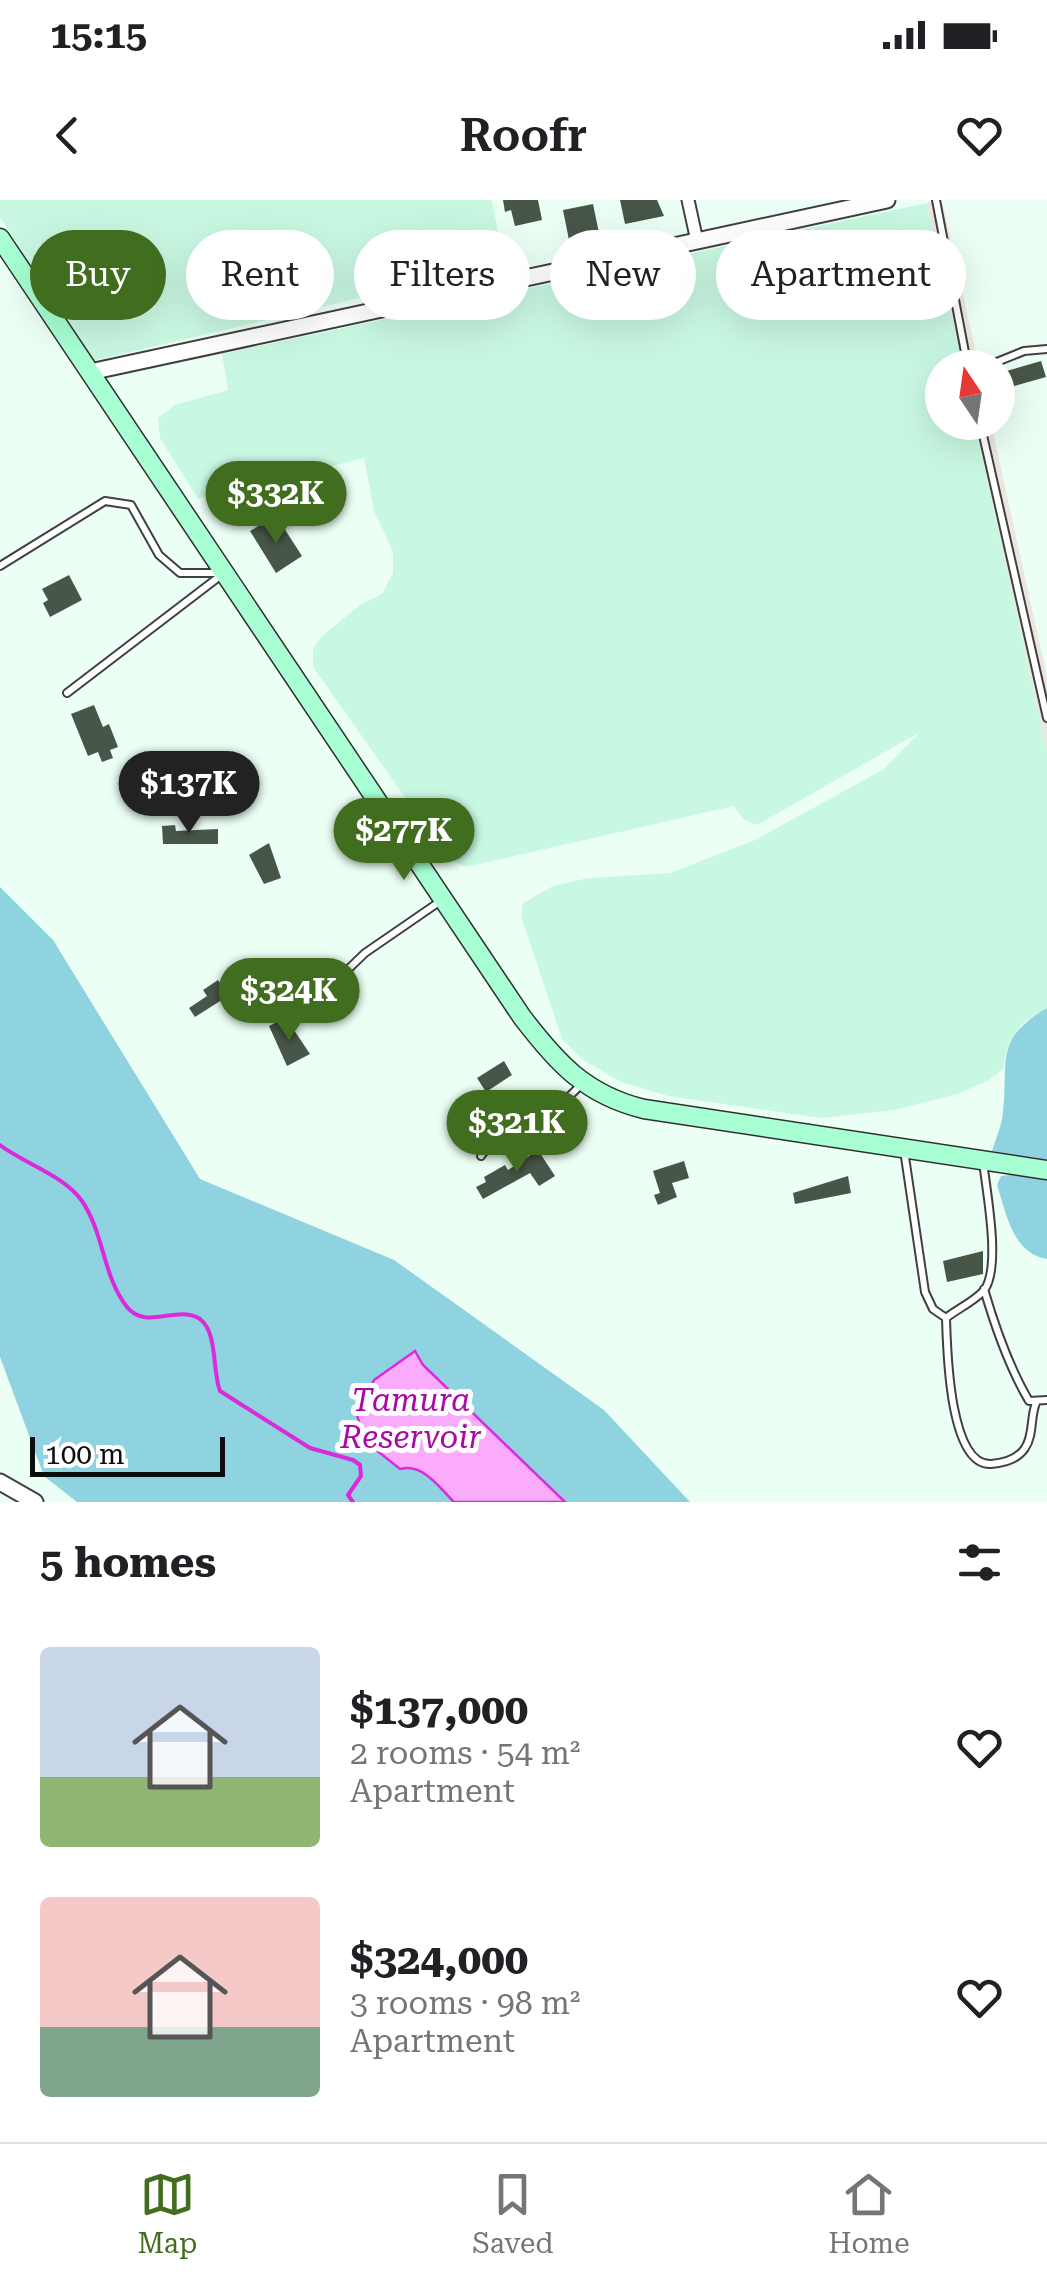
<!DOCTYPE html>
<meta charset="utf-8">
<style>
body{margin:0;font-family:"Roboto Serif",serif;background:#f6f6f6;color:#202124;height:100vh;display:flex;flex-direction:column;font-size:38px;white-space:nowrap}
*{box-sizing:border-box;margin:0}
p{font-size:32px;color:#757577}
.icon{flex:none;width:55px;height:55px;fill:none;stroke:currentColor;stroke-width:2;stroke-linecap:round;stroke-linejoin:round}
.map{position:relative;height:1302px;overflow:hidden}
.details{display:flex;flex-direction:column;background:#fff;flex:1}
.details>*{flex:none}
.guide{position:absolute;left:30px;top:30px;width:988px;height:90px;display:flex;gap:20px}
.needle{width:65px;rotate:347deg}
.tools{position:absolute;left:925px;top:150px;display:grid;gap:20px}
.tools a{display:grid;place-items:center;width:90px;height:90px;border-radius:50%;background:#fff;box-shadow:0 10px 40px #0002;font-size:50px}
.scale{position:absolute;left:30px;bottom:25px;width:195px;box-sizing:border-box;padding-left:10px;border:5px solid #0d0d0d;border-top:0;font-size:28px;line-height:35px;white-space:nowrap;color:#0d0d0d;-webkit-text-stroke:8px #fff;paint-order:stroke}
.price{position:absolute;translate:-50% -85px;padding:0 22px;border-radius:35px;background:#406d1e;color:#fff;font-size:32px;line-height:65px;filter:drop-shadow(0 2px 5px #0008)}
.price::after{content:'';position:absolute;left:50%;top:60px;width:30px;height:22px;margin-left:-15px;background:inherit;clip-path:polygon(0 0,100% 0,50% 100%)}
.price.current{background:#222;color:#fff}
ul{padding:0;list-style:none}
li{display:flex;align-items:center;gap:30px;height:250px;padding:0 40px}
li span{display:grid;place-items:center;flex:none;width:280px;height:200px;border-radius:10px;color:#555}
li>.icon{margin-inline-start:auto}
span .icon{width:120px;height:120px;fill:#fffc;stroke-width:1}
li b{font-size:42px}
h2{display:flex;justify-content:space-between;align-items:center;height:120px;padding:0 40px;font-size:42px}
.chip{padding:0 35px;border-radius:45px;background:#fff;box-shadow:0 10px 40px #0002;font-size:35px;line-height:90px}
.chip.current{background:#406d1e;color:#fff}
.status{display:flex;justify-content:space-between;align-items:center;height:70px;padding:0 50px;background:#fff;direction:ltr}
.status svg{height:28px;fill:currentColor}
header{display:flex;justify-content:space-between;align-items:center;height:130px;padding:0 40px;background:#fff;font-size:45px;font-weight:600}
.dock{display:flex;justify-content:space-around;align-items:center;height:140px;border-top:2px solid #e0e0e0;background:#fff;font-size:28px;color:#757577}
.dock a{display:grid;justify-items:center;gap:5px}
.dock .current{color:#406d1e}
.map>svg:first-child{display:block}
.industrial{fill:#ede6e0}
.farmland{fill:#c9f8e2}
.forest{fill:#8fd3e0}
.water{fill:#fbabfc;stroke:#db2ada;stroke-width:2.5}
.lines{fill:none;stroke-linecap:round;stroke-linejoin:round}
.stream{stroke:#db2ada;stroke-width:4}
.building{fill:#485648}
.service-casing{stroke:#404040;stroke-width:10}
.minor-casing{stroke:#404040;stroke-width:15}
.tertiary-casing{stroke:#404040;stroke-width:19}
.secondary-casing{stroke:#2f2f2f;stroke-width:21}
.service{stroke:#fff;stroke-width:6}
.minor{stroke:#fff;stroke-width:11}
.tertiary{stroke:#fff;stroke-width:15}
.secondary{stroke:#a7ffd3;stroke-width:18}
.labels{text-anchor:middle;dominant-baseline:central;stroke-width:10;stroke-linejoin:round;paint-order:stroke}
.water-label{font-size:32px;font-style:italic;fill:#ab09a4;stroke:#fff}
</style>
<div class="status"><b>15:15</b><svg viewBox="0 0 49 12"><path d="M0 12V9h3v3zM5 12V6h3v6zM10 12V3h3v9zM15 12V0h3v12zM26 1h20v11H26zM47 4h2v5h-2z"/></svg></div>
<header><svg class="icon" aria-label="back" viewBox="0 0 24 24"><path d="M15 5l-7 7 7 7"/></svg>Roofr<svg class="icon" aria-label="heart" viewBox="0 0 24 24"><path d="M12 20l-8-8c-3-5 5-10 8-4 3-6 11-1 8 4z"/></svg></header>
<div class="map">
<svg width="1047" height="1302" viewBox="0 0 1047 1302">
<rect width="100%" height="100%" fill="#ecfff4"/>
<path class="industrial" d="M942,0L979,167H963L927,3Z
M975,223H991L1047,477V552Z"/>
<path class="farmland" d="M0,0H492L504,64L93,161L0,17Z
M927,3L963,167L942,168V222L975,223L1047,552V808L1022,824L1007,848L1003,869L989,880L958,894L895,910L821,918L668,896L621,882L585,861L562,839L521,716L523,703L553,686L588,678L670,673L755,640L884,569L920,532L757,625L743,619L734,606L466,667L448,658L313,467V449L322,436L360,405L382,394L393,373V352L374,311L364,258L198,299L160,238L158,218L175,205L228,190L222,154Z"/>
<path class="forest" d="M0,687L53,740L200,979L394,1060L604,1210L690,1302H77L44,1276L0,1157Z
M1047,808V960L992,951C996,938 1002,925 1003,912C1009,860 993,840 1047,808Z
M1019,974L1047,979V1059C1013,1054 1006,1013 997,985L1001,976Z"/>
<path class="water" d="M415,1151L423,1165L565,1302H454C439,1287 423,1263 400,1269L365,1241L357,1215L374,1180Z"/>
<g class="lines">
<path class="stream" d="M0,945C23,963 64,975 82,1001C104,1033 103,1077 127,1107C146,1131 178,1104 200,1119C218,1133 212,1171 220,1191L310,1248L353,1260L360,1265L361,1276L348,1295L353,1302"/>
</g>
<path class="building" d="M503,0H538L542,20L515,26L511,10L505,12Z
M620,0H657L664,16L625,24Z
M593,4L599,33L569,40L563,10Z
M1041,161L1046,177L1007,188L1003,172Z
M265,322L272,332L282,325L302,356L276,373L250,331Z
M69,375L82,400L50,417L43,403L48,400L42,389Z
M94,505L103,527L109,524L118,547L110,550L113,558L102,562L98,552L88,556L71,514Z
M175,625L176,631L218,629V644H163L162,626Z
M269,643L281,678L264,684L249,655Z
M218,780L228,796L195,817L189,808L207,796L203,790Z
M281,820L287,830L292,827L310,854L287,866L269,826Z
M504,861L512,875L486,892L477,878Z
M538,950L555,976L539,986L530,973L483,999L476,987L486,982L484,977L505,965L508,970Z
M684,961L689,978L672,983L677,997L658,1005L654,995L660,993L653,971Z
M848,976L851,993L795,1004L793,993Z
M983,1051V1074L947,1082L943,1061Z"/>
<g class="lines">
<g class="service-casing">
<path id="service" d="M936,0L968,168
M982,168L1024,151L1047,149
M980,222L1047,518
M0,366L105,301L131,305L159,355L180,373H224L67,493
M311,805L365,753L442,700
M904,950L925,1092L933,1109L946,1118
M481,956C511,910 554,919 580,885
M983,961C986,990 1001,1064 985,1089C977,1100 957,1109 946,1118C947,1149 949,1266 991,1264C1004,1263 1018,1259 1025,1248C1034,1235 1030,1217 1036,1203
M984,1089C995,1127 1009,1167 1029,1201L1047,1200"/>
</g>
<g class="minor-casing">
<path id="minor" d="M688,0L697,41"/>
</g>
<g class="tertiary-casing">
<path id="tertiary" d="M90,172L887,0
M0,1282L35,1302"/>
</g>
<g class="secondary-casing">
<path id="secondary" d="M0,38L522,817C557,863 586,895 644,909L1047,970"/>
</g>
<use href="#service" class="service"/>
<use href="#minor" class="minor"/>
<use href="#tertiary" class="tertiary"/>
<use href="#secondary" class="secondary"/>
</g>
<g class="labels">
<g class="water-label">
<text x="411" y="1200">Tamura<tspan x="411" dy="37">Reservoir</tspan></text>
</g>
</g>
</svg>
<div class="tools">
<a><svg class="needle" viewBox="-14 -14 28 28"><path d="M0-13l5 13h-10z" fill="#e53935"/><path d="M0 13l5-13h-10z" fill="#757577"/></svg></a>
</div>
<div class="scale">100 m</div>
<b class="price" style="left:276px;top:346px">$332K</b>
<b class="price current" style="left:189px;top:636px">$137K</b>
<b class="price" style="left:404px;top:683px">$277K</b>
<b class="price" style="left:289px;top:843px">$324K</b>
<b class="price" style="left:517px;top:975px">$321K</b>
<div class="guide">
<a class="chip current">Buy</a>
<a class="chip">Rent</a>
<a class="chip">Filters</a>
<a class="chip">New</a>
<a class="chip">Apartment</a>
</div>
</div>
<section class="details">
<h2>5 homes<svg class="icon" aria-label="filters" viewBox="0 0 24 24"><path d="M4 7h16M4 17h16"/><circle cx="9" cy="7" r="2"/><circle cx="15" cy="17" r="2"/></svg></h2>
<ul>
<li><span style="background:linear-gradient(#c9d6e8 65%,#8fb573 0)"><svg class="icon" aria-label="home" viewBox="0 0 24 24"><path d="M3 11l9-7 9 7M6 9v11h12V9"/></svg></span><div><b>$137,000</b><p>2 rooms · 54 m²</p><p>Apartment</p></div><svg class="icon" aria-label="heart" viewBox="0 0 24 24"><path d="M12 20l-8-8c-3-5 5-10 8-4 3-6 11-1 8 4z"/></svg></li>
<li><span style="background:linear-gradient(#f6c9c9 65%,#7fa58c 0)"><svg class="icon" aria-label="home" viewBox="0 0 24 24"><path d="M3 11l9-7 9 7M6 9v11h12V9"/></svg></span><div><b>$324,000</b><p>3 rooms · 98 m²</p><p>Apartment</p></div><svg class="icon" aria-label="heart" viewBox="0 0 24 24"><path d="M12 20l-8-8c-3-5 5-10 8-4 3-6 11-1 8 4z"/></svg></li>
</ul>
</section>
<nav class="dock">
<a class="current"><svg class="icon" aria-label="map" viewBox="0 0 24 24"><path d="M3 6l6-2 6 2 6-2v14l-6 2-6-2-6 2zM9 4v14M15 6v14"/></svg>Map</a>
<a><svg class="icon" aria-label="saved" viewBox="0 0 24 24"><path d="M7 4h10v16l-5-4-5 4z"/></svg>Saved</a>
<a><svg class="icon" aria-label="home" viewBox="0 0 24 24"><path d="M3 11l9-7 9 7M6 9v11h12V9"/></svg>Home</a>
</nav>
